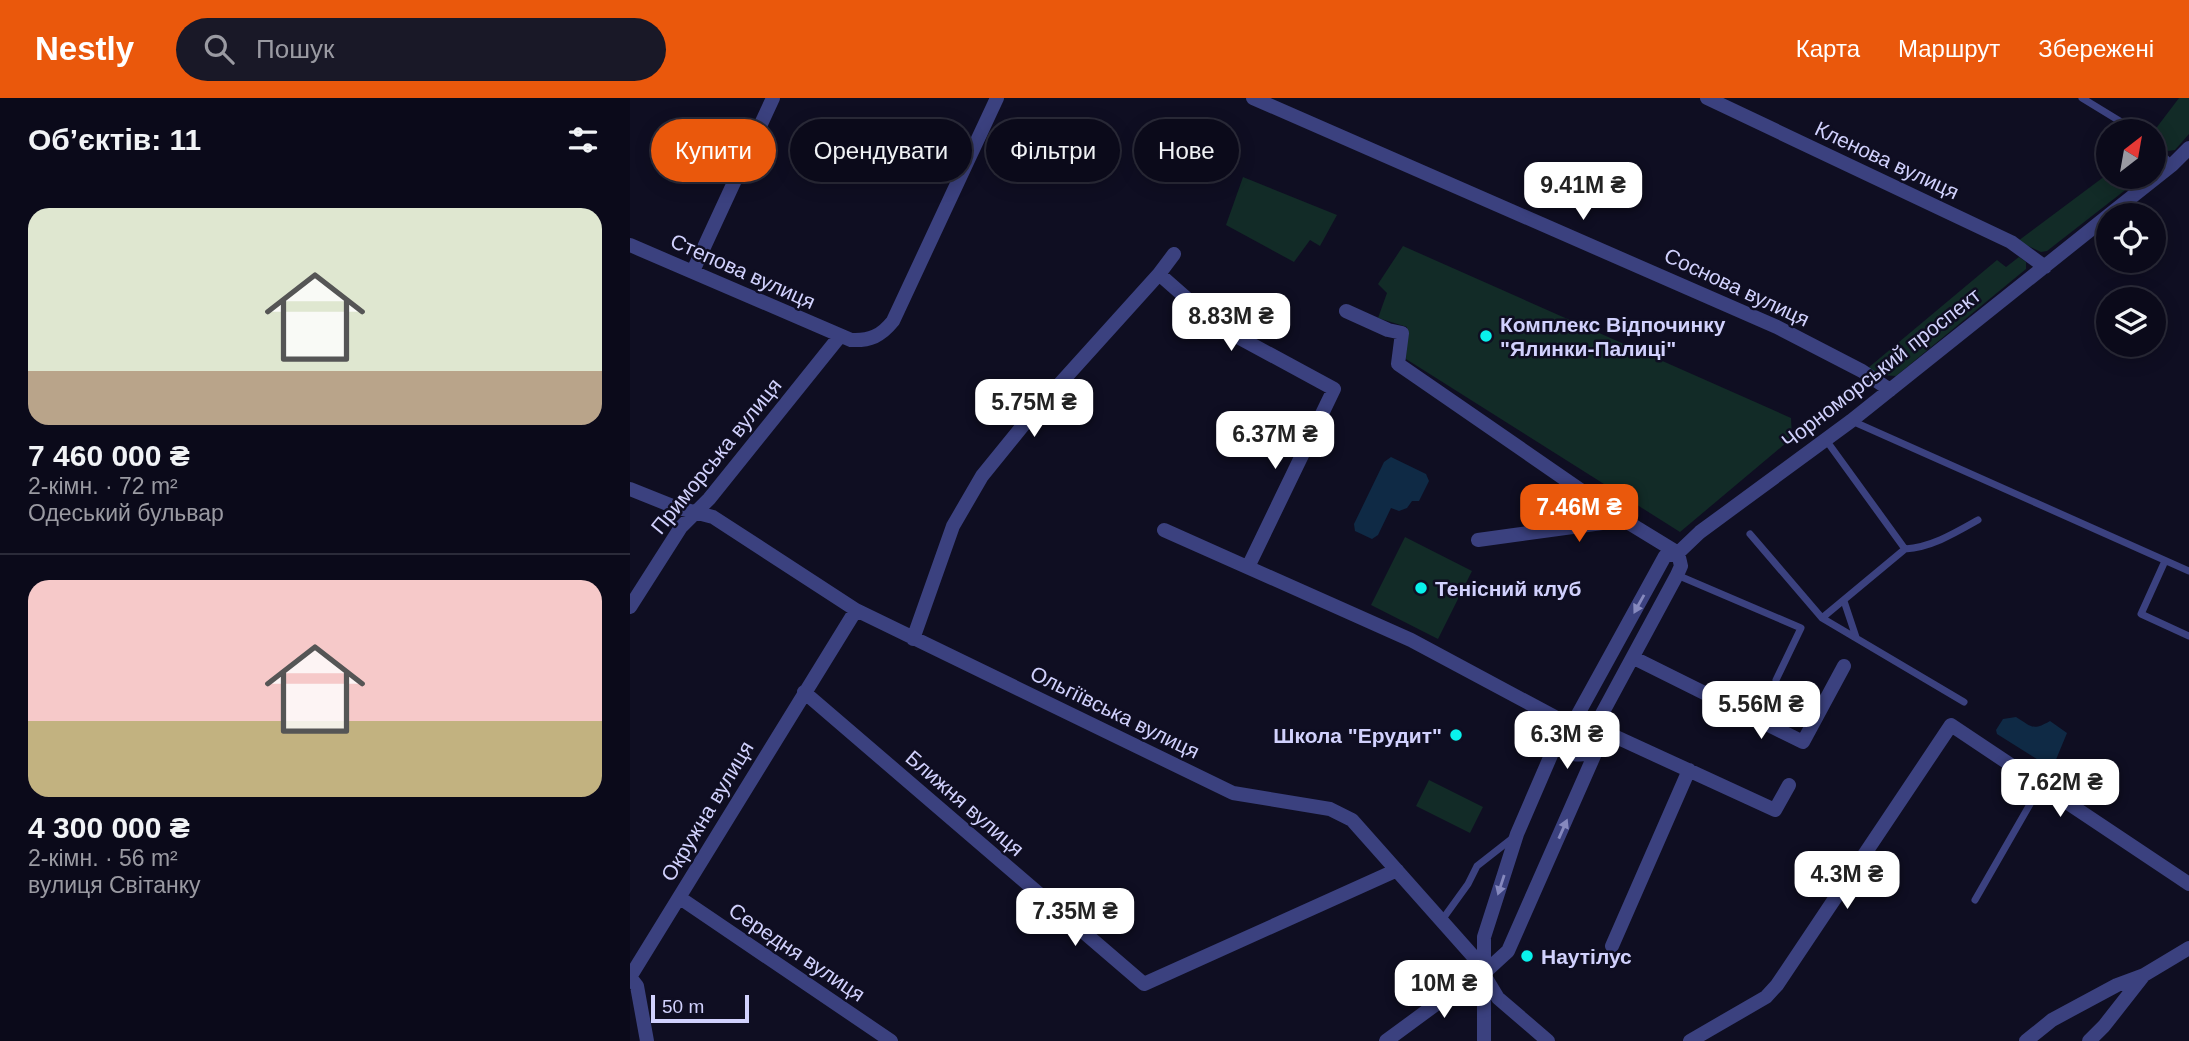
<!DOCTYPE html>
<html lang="uk">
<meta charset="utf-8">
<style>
body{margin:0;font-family:Arial,sans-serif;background:#191827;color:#f1f3f6;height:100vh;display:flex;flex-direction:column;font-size:26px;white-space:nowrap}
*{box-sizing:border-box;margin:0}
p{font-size:23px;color:#9a9aa2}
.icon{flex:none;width:38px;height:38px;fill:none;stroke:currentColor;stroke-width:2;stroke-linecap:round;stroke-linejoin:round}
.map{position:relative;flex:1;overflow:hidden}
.drawer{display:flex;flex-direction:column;background:#0b0a1a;width:630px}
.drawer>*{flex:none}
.top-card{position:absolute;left:21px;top:21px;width:665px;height:63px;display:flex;gap:14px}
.needle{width:46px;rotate:31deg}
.buttons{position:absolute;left:1466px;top:21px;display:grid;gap:14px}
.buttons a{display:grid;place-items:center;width:70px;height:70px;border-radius:50%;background:#0b0a1a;box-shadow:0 4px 18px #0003,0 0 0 2px #2b2b39;font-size:35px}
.scale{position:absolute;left:21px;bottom:18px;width:98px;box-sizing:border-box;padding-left:7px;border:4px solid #d1d1fd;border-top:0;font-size:19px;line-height:24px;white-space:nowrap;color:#d1d1fd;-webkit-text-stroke:5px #0f0e22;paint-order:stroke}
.price{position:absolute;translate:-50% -60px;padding:0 16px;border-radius:14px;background:#fff;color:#222;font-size:23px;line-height:46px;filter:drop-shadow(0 2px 4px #0008)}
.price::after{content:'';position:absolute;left:50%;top:42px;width:21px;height:16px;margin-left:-10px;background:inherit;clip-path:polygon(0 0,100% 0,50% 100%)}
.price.active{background:#ea580c;color:#fff}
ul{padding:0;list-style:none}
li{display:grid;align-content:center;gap:14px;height:371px;padding:0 28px}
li+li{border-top:2px solid #2b2b39}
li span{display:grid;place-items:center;height:217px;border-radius:21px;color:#555}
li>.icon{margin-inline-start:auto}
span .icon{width:126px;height:126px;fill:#fffc;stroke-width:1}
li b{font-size:30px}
h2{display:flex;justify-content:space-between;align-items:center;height:84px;padding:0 28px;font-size:30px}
.pill{padding:0 24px;border-radius:32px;background:#0b0a1a;box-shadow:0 4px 18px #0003,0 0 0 2px #2b2b39;font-size:24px;line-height:63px}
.pill.active{background:#ea580c;color:#fff}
header{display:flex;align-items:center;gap:42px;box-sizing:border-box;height:98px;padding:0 35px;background:#ea580c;color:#fff}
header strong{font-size:33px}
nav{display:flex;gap:38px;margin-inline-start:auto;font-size:24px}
.search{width:490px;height:63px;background:#191827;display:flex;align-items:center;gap:18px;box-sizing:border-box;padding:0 24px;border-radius:38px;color:#9a9aa2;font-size:26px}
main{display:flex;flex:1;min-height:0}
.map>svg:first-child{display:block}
.green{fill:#122b27}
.water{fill:#0f2a45}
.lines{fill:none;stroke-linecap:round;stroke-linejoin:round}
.lane{stroke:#3b417f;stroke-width:7}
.street{stroke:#3b417f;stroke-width:14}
.oneway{fill:#8689be}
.poi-dot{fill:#09f1ec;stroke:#0f0e22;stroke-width:2.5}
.labels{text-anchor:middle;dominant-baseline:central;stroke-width:5;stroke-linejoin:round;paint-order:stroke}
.street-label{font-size:21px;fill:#d1d1fd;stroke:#0f0e22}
.poi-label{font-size:21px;font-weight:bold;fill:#d1d1fd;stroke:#0f0e22;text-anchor:start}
</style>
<header>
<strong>Nestly</strong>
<div class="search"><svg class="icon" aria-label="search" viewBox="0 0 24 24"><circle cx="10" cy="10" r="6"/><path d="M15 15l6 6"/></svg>Пошук</div>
<nav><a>Карта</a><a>Маршрут</a><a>Збережені</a></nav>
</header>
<main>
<section class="drawer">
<h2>Об’єктів: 11<svg class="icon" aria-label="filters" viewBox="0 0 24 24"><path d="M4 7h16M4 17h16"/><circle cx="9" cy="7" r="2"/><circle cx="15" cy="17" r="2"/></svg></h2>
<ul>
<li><span style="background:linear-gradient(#dfe7d0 75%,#b9a48a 0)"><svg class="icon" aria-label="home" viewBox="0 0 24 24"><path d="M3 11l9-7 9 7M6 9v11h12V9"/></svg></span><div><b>7 460 000 ₴</b><p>2-кімн. · 72 m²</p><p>Одеський бульвар</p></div></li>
<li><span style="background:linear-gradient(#f6c9c9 65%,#c2b280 0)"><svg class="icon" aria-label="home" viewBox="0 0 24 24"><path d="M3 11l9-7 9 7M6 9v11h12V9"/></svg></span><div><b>4 300 000 ₴</b><p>2-кімн. · 56 m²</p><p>вулиця Світанку</p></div></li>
</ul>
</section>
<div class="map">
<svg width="1559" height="943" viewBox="0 0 1559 943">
<rect width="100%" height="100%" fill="#0f0e22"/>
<path class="green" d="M1549,0H1559V36L1545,52L1538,53L1524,40V33Z
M1479,75V79H1512L1417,153L1411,154L1388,143Z
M613,79L707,117L690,148L680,142L664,164L596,127Z
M773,148L1161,320L1162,340L1050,434L776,261L777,229L748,220L757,195L748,186Z
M1389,159L1396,164V171L1266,278L1250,277L1238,270L1367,162L1376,169Z
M775,439L842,473L808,541L741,507Z
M799,682L853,709L840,735L786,708Z"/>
<path class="water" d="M761,359L796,376L799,383L789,403H782L777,410L769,413L761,410L748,437L742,441L725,433L724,426L754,364Z
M1386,619C1402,629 1403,633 1420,623L1437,635L1425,664L1418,668L1367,636L1366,632L1373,621Z"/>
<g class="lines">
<path class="lane" d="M1452,0L1506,33
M1524,48L1542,67
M1222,323L1559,473
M1196,342L1275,451
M1120,436L1192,520L1334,604
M1535,463L1511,516L1559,538
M1047,477L1171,530L1146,582
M1214,503L1226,539
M1192,520L1275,451C1302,449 1325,435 1348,422
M1345,802L1411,687
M812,822L838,786L847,768L884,739"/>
<path class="street" d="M623,0L1147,229L1232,273L1260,292
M1077,0L1381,144L1415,169
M1479,117L1542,67L1559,50
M0,147L221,242C240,243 251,238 263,223L367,0
M63,173L143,0
M529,176L571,213L608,239L704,291L618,469
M716,213L758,232L772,235L768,266L994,422
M0,391L45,409L83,419L226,512L603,695L700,711L722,722L842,857L868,900L918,943
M534,432L781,542L936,625L947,618L960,620C1008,657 908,677 936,625
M848,442L994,422L1048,455
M0,509L51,429L79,401L210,238
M283,541L323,428L352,378L399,320L529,176L544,156
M1004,560L1173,644L1214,568
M174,594L514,886L767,772
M947,618L1035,458L1048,455L1070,434L1221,323L1479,117
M967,625L1047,477L1051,468L1048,455
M971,632L1145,712L1159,687
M50,800L261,943
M982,848L1059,672
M17,943L7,888L0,879L226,512
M756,943L832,887L854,875L878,853L967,651
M854,943V839L887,736L931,634
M1060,943L1136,899L1147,887L1321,627L1559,786
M1396,943L1422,922L1487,887L1514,877L1559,850
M1459,943L1474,928L1514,877"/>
</g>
<defs><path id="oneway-solid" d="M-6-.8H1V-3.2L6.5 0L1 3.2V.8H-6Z" transform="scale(1.75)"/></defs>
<g class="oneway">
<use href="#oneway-solid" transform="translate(1009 506) rotate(119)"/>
<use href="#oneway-solid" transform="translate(933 731) rotate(-66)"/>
<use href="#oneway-solid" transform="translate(871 787) rotate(108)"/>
</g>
<g class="poi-dot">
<circle cx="856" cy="238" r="7"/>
<circle cx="791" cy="490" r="7"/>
<circle cx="826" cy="637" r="7"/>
<circle cx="897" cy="858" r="7"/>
</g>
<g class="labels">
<g class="street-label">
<text transform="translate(1257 62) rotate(25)">Кленова вулиця</text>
<text transform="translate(113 173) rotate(24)">Степова вулиця</text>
<text transform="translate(1107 189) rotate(25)">Соснова вулиця</text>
<text transform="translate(1251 270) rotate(-38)">Чорноморський проспект</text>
<text transform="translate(86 358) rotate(-51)">Приморська вулиця</text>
<text transform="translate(485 614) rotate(26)">Ольгіївська вулиця</text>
<text transform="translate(335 705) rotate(41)">Ближня вулиця</text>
<text transform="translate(77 713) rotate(-59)">Окружна вулиця</text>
<text transform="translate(167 854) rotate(34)">Середня вулиця</text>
</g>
<g class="poi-label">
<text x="870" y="226">Комплекс Відпочинку<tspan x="870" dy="24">"Ялинки-Палиці"</tspan></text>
<text x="805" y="490">Тенісний клуб</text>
<text x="812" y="637" text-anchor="end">Школа "Ерудит"</text>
<text x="911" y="858">Наутілус</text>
</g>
</g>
</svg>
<div class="buttons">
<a><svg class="needle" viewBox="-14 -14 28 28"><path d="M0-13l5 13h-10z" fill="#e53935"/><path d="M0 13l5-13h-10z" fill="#9a9aa2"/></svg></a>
<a><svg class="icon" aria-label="locate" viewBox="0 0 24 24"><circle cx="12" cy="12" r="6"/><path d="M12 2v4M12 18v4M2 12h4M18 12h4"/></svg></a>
<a><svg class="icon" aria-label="layers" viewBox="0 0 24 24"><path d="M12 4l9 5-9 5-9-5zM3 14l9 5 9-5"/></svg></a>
</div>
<div class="scale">50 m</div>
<b class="price" style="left:953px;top:124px">9.41M ₴</b>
<b class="price" style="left:601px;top:255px">8.83M ₴</b>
<b class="price" style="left:404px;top:341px">5.75M ₴</b>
<b class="price" style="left:645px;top:373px">6.37M ₴</b>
<b class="price active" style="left:949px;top:446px">7.46M ₴</b>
<b class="price" style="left:1131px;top:643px">5.56M ₴</b>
<b class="price" style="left:937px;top:673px">6.3M ₴</b>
<b class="price" style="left:1430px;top:721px">7.62M ₴</b>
<b class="price" style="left:1217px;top:813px">4.3M ₴</b>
<b class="price" style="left:445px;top:850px">7.35M ₴</b>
<b class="price" style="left:814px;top:922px">10M ₴</b>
<div class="top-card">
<a class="pill active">Купити</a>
<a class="pill">Орендувати</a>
<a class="pill">Фільтри</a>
<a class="pill">Нове</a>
</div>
</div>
</main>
